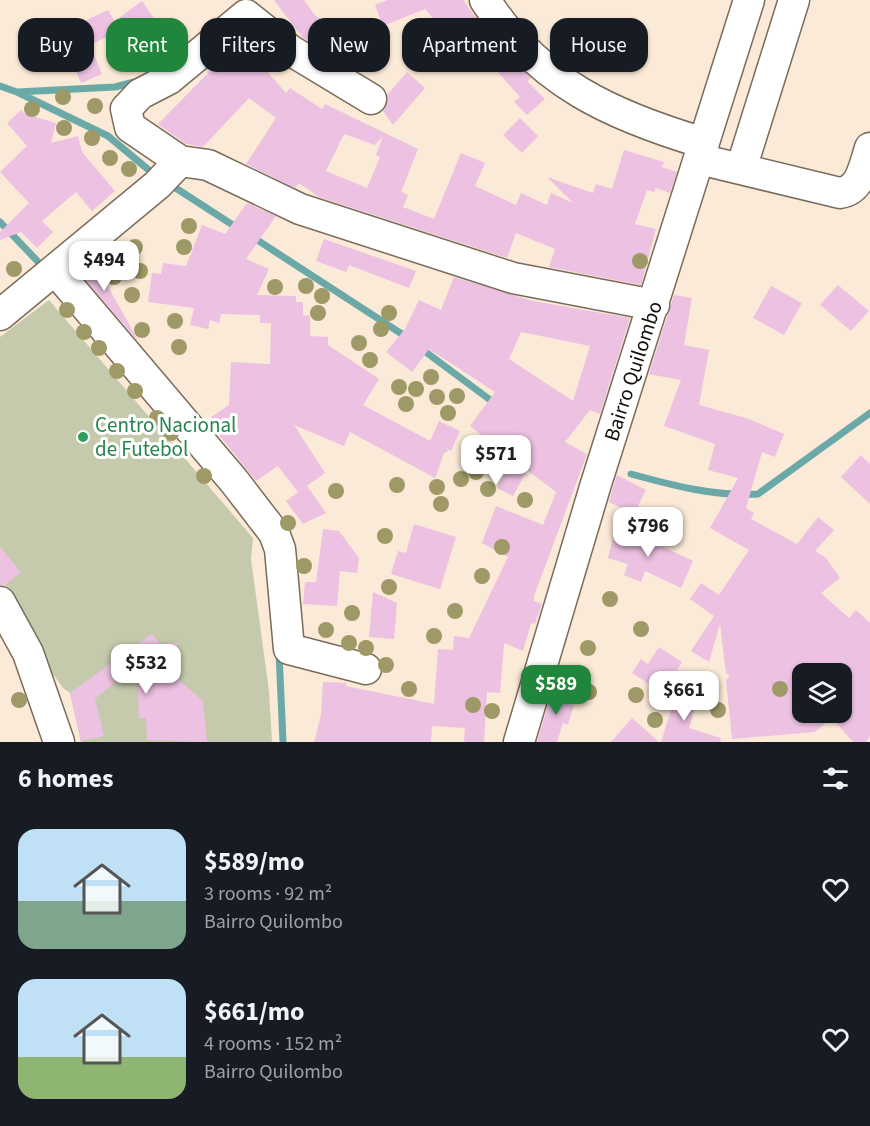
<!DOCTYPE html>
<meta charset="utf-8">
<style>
body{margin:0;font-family:"Source Sans 3",sans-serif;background:#20242c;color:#f1f3f6;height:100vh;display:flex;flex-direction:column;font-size:22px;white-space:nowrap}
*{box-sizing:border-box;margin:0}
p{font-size:20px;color:#9ea1a6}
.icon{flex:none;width:33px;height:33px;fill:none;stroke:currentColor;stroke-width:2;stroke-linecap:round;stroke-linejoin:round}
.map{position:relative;height:742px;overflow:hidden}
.details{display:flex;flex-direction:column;background:#171b24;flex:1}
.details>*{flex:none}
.guide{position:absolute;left:18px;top:18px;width:834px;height:54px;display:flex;gap:12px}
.controls{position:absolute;left:792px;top:663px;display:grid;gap:12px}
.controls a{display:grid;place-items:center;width:60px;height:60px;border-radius:12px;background:#171b24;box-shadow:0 2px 4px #0004;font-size:30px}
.price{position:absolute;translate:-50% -51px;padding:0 14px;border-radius:12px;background:#fff;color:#222;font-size:20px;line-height:39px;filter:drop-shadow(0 2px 3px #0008)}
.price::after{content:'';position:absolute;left:50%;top:36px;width:18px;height:14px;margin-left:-9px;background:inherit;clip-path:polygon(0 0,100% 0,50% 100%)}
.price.selected{background:#20863b;color:#fff}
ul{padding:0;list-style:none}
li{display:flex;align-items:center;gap:18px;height:150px;padding:0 18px}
li span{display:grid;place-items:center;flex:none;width:168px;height:120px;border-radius:18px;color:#555}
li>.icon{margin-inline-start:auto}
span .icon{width:72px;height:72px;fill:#fffc;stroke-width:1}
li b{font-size:26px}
h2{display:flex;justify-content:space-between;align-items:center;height:72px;padding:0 18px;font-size:26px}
.chip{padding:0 21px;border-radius:18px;background:#171b24;box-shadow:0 2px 4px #0004;font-size:21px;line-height:54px}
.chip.selected{background:#20863b;color:#fff}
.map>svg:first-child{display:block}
.green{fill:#c5caad}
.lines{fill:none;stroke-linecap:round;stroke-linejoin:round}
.stream{stroke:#6ba9a9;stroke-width:7}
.building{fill:#ecc1e1;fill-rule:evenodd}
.minor-casing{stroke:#7a6b5b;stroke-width:33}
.minor{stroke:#fff;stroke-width:30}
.tree{fill:#9e9966}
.leisure-dot{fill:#2e9e5b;stroke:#fff;stroke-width:2}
.labels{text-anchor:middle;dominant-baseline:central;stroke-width:6;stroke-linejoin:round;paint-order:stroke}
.street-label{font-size:21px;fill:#140e08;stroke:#fff}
.leisure-label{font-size:21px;fill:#27864d;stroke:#fff;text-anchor:start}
</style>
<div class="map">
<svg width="870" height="742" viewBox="0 0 870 742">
<rect width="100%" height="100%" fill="#fbead7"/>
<path class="green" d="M49,300L253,538L251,559L269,691L272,742H81L70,693L63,688L48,667L0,576V337Z"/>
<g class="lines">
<path class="stream" d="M0,86L17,92L115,87L138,81
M17,92L108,136L156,176
M168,183L239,229
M0,222L45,269
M251,236L408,338
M419,347L497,405
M631,474C671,485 716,497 758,494L870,413
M279,652L283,742"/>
</g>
<path class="building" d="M274,0H304L314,14L346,42L334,56L303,38Z
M387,0H463L493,41L531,78L527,81L545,99L527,115L514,102L520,97L472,43L461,52L425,9L383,26L375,5Z
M142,1L159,25L136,41L119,18Z
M108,10L120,31L90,45L102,74L81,83L74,66L44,67L43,36L54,35Z
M246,47L286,93L290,88L322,109L325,104L418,149L401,192L408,195L403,207L434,219L461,153L485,163L475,186L516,205L521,193L547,205L551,193L573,203L547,177L593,193L596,184L612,189L624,150L664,162L662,167L677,172L670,193L656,188L654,192L647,190L635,224L656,229L641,285L549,267L555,249L516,233L507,258L319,197L299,183L295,188L246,164L276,118L249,98L203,147L186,144L158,124L213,68L217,72ZM344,134L375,145L383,136L376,155L380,157L367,188L326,171Z
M407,72L425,88L393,125L383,111L388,100L387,95Z
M21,110L25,114L56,123L51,143L78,136L82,152L115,191L92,211L76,192L42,221L53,232L37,248L21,232L0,240V232L29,203L0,172L27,146L7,123Z
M520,118L538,136L522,153L503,135Z
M247,203L276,216L246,259L269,269L257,295L296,296V302H303V315L310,316V336L328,337V345L379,379L363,405L430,441L439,421L460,431L451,451L446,448L448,451L444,453L435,478L350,432L344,446L294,425L325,473L298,492L278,466L256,481L207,420L229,405L231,362L270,364L271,323H260V315L221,314L219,323L210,320L208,329L190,325L194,308L148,302L152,273L161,274L163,263L186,266L202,225L225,234Z
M324,239L416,271L409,288L349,265L346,272L316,261Z
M93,260L138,340H137L79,272Z
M454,277L533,301L630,318L600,414L590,410L565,442L587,454L534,596V601L542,604L535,624L531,623L523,651L504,643L500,693L487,692L484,742H464L465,728L432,726L431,742H314L321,715L323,682L347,683L346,686L434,704L438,649L453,650L454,636L469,638L508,557L482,543L496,506L543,525L556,492L527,470L513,496L497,488L513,459L470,426L495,392L429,349L412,372L386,352L405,329L419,300L441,310ZM521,332L590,346L573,401L509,359Z
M838,285L869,311L851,331L820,305Z
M771,286L802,303L784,335L753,318Z
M674,295L692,298L684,345L709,350L699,405L746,418L784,434L775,457L762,452L746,508L754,513L751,519L797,544L818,517L834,530L815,551L826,558L840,578L821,593L849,618L856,610L870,623V736L866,742H853L832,718L815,732L732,739L726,680L730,676L726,673L720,624L709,662L691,651L714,616L690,599L701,583L719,595L749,550L710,528L738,478L708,470L715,444L664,426L681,380L649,374ZM802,674H842V712H802Z
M861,455L870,464V504L841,477Z
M617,475L646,490L634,514L609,502Z
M307,486L326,513L303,524L286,501Z
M414,524L456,537L440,589L391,574L398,551L406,553Z
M616,526L643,533L642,537L693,561L681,588L645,571L641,582L624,575L628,564L608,558Z
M323,529L339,531L359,558L357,573L340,571L337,606L303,604L305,582H316Z
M0,547L21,572L4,586L0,585Z
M373,592L397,603L394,639L369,637Z
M152,634L160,644L177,643L180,681L203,701L207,742L147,740L146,718H139L137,664L95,699L104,736L81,741L70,693Z
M659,647L682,662L663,693L632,673L641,659L648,664Z
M553,688L571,693L568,704L574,705L571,714L568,725L563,723L557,742H537Z
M677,691L698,697L689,728L721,738L720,742H661Z
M632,718L659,742H611Z"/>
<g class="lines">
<g class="minor-casing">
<path id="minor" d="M485,0C538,83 613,116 704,143
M371,99L290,50L246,15L169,79L140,94L126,109L130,127L180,161L208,165L300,209L513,278L654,305
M699,159L840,193C861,190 864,166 870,148
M741,169L794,0
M56,271L234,481L274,533L280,549L289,649L366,669
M0,315L157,185L180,161
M0,602L28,653L59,742
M519,742L595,487L749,0"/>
</g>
<use href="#minor" class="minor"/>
</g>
<g class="tree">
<circle cx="63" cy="97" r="8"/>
<circle cx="95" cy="106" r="8"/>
<circle cx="32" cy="109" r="8"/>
<circle cx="64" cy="128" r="8"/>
<circle cx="92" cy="138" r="8"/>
<circle cx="110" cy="158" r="8"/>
<circle cx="129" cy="169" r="8"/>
<circle cx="189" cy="226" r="8"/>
<circle cx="135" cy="247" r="8"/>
<circle cx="184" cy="247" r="8"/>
<circle cx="640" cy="261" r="8"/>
<circle cx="14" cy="269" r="8"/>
<circle cx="140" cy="271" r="8"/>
<circle cx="114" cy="277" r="8"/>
<circle cx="306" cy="286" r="8"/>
<circle cx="275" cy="287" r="8"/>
<circle cx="132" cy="295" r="8"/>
<circle cx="322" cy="296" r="8"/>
<circle cx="67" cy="310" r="8"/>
<circle cx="318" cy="313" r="8"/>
<circle cx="389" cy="313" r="8"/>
<circle cx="175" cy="321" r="8"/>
<circle cx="381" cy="329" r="8"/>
<circle cx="142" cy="330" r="8"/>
<circle cx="84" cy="332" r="8"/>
<circle cx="359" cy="343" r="8"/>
<circle cx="179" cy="347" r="8"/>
<circle cx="99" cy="348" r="8"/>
<circle cx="370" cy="360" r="8"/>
<circle cx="117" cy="371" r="8"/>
<circle cx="431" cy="377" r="8"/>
<circle cx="399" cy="387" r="8"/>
<circle cx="416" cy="389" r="8"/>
<circle cx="135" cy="391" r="8"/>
<circle cx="457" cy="396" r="8"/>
<circle cx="437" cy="397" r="8"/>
<circle cx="406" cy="404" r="8"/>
<circle cx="448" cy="413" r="8"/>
<circle cx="157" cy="418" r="8"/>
<circle cx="171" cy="433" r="8"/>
<circle cx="476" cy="472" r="8"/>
<circle cx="204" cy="476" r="8"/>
<circle cx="461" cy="479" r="8"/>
<circle cx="397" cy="485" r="8"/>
<circle cx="437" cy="487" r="8"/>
<circle cx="488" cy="489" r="8"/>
<circle cx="336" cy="491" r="8"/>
<circle cx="525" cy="500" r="8"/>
<circle cx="441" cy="504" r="8"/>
<circle cx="288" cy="523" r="8"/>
<circle cx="385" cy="536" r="8"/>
<circle cx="502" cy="547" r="8"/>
<circle cx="304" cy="566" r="8"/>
<circle cx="482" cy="576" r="8"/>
<circle cx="389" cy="587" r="8"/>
<circle cx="610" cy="599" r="8"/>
<circle cx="455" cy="611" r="8"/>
<circle cx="352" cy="613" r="8"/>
<circle cx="641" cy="629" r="8"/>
<circle cx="326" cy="630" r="8"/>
<circle cx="434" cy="636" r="8"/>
<circle cx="349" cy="643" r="8"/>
<circle cx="366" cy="648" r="8"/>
<circle cx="588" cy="648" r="8"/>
<circle cx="386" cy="665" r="8"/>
<circle cx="681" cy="680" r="8"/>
<circle cx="706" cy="685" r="8"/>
<circle cx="409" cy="689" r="8"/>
<circle cx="780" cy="689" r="8"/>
<circle cx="589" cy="692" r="8"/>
<circle cx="636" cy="695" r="8"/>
<circle cx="665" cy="699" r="8"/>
<circle cx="19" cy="700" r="8"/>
<circle cx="473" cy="705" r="8"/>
<circle cx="718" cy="710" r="8"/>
<circle cx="492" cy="711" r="8"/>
<circle cx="655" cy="720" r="8"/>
</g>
<circle class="leisure-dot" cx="83" cy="437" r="6"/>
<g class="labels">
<g class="street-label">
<text transform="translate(633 371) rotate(-72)">Bairro Quilombo</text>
</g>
<g class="leisure-label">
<text x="95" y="425">Centro Nacional<tspan x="95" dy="24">de Futebol</tspan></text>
</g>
</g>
</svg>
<div class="controls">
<a><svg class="icon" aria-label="layers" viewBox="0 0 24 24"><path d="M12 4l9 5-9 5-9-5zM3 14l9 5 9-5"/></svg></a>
</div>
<b class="price" style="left:104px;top:292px">$494</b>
<b class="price" style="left:496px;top:486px">$571</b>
<b class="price" style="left:648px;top:558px">$796</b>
<b class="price" style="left:146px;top:695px">$532</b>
<b class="price selected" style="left:556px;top:716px">$589</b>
<b class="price" style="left:684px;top:722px">$661</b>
<div class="guide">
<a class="chip">Buy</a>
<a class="chip selected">Rent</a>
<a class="chip">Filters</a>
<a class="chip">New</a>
<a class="chip">Apartment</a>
<a class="chip">House</a>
</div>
</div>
<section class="details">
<h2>6 homes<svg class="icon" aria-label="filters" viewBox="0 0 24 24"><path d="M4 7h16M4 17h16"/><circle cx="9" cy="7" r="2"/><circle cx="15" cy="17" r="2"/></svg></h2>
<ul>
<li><span style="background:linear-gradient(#bfe0f5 60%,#7fa58c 0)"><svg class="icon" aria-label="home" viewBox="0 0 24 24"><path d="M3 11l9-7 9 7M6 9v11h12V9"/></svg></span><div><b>$589/mo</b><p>3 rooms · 92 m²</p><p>Bairro Quilombo</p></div><svg class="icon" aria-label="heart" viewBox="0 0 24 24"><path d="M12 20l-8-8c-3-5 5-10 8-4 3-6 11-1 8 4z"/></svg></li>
<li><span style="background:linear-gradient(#bfe0f5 65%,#8fb573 0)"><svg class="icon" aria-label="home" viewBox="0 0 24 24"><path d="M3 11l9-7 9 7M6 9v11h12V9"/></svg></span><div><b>$661/mo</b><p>4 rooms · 152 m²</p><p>Bairro Quilombo</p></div><svg class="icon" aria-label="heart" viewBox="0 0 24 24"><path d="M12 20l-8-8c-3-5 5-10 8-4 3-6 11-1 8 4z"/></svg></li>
</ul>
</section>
